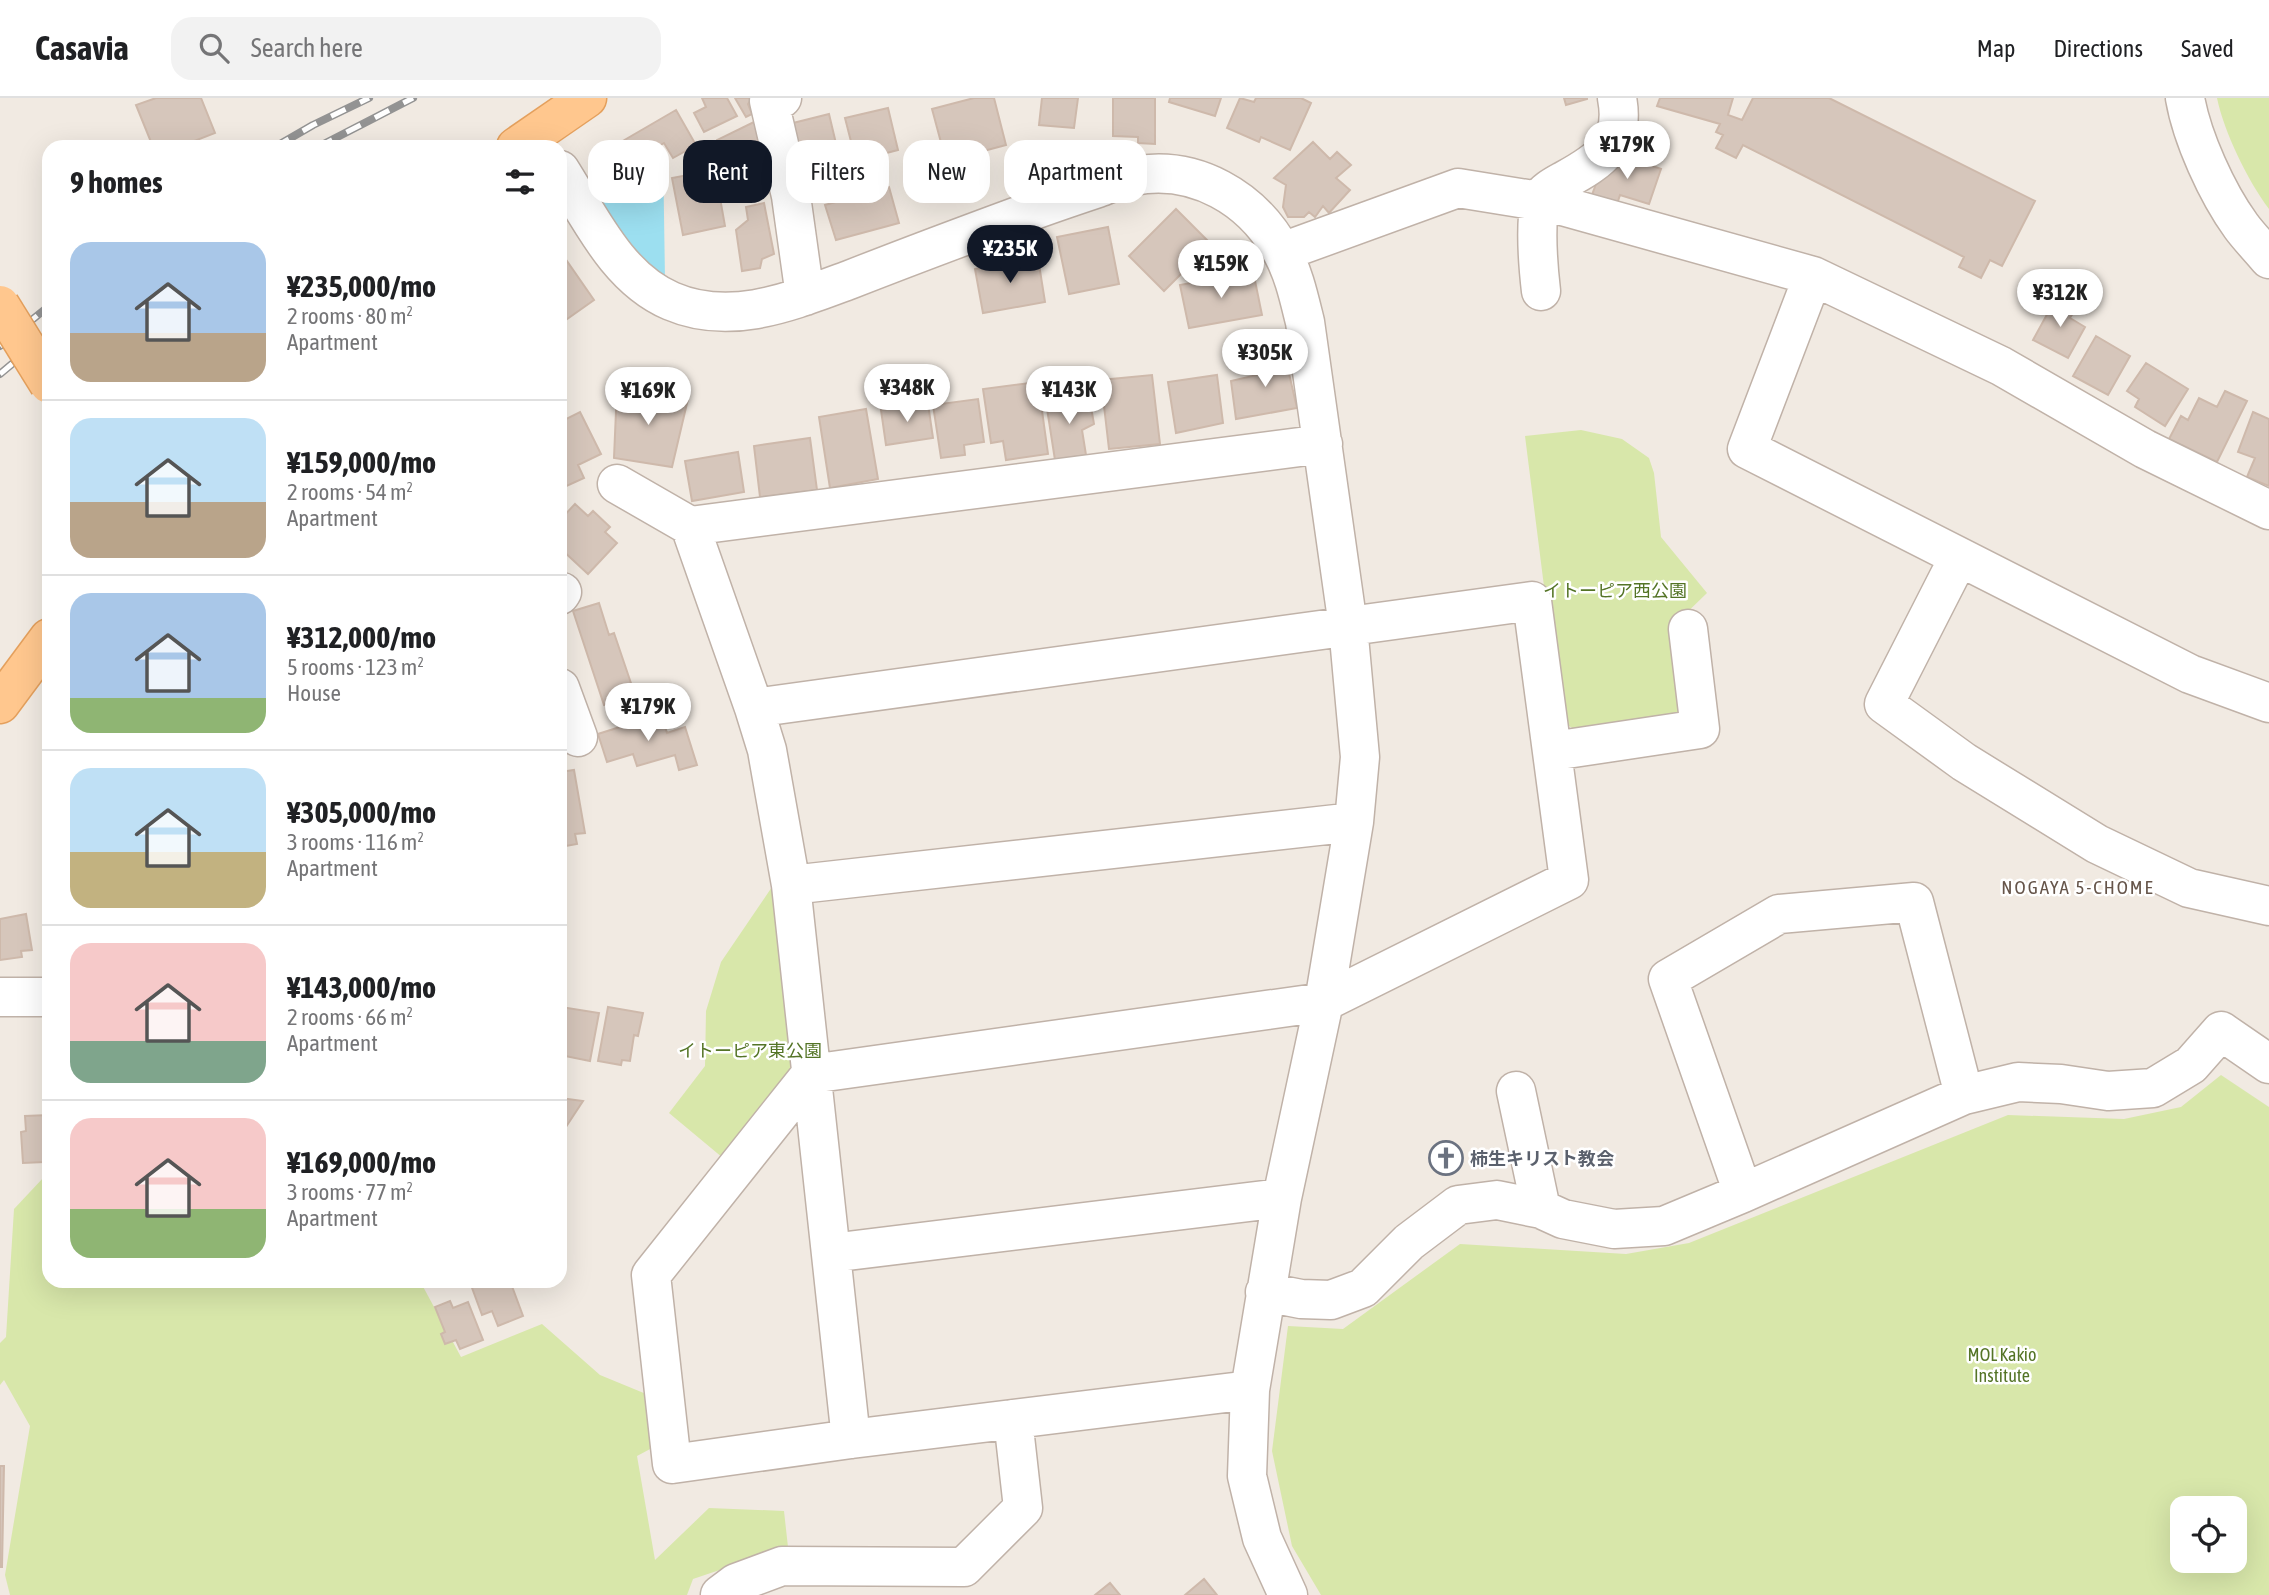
<!DOCTYPE html>
<meta charset="utf-8">
<style>
body{margin:0;font-family:"Asap Condensed","Noto Sans JP",sans-serif;background:#f2f2f2;color:#202124;height:100vh;display:flex;flex-direction:column;font-size:26px;white-space:nowrap}
*{box-sizing:border-box;margin:0}
p{font-size:23px;color:#757577}
.icon{flex:none;width:38px;height:38px;fill:none;stroke:currentColor;stroke-width:2;stroke-linecap:round;stroke-linejoin:round}
.map{position:relative;flex:1;overflow:hidden}
.side{position:absolute;left:42px;top:42px;width:525px;height:1148px;display:flex;flex-direction:column;background:#fff;border-radius:21px;box-shadow:0 7px 28px #0002}
.side>*{flex:none}
.top-card{position:absolute;left:588px;top:42px;width:665px;height:63px;display:flex;gap:14px}
.tools{position:absolute;left:2170px;top:1398px;display:grid;gap:14px}
.tools a{display:grid;place-items:center;width:77px;height:77px;border-radius:14px;background:#fff;box-shadow:0 7px 28px #0002;font-size:35px}
.price{position:absolute;translate:-50% -60px;padding:0 16px;border-radius:24px;background:#fff;color:#222;font-size:23px;line-height:46px;filter:drop-shadow(0 2px 4px #0008)}
.price::after{content:'';position:absolute;left:50%;top:42px;width:21px;height:16px;margin-left:-10px;background:inherit;clip-path:polygon(0 0,100% 0,50% 100%)}
.price.current{background:#111827;color:#fff}
ul{padding:0;list-style:none}
li{display:flex;align-items:center;gap:21px;height:175px;padding:0 28px}
li+li{border-top:2px solid #e0e0e0}
li span{display:grid;place-items:center;flex:none;width:196px;height:140px;border-radius:21px;color:#555}
li>.icon{margin-inline-start:auto}
span .icon{width:84px;height:84px;fill:#fffc;stroke-width:1}
li b{font-size:30px}
h2{display:flex;justify-content:space-between;align-items:center;height:84px;padding:0 28px;font-size:30px}
.pill{padding:0 24px;border-radius:21px;background:#fff;box-shadow:0 7px 28px #0002;font-size:24px;line-height:63px}
.pill.current{background:#111827;color:#fff}
header{display:flex;align-items:center;gap:42px;box-sizing:border-box;height:98px;padding:0 35px;background:#fff;border-bottom:2px solid #e0e0e0}
header strong{font-size:33px}
nav{display:flex;gap:38px;margin-inline-start:auto;font-size:24px}
.search{width:490px;height:63px;background:#f2f2f2;display:flex;align-items:center;gap:18px;box-sizing:border-box;padding:0 24px;border-radius:21px;color:#757577;font-size:26px}
.map>svg:first-child{display:block}
.green{fill:#d8e7aa;fill-rule:evenodd}
.water{fill:#9cdff0}
.building{fill:#d6c6bb;stroke:#ceb9ab;stroke-width:2}
.lines{fill:none;stroke-linecap:round;stroke-linejoin:round}
.minor-casing{stroke:#c0b2a8;stroke-width:41}
.major-casing{stroke:#e4a05d;stroke-width:41}
.minor{stroke:#fff;stroke-width:38}
.major{stroke:#ffc78e;stroke-width:38}
.rail-casing{stroke:#939393;stroke-width:8}
.rail{stroke:#fff;stroke-width:5;stroke-dasharray:16;stroke-linecap:butt}
.major-bridge-casing{stroke:#e4a05d;stroke-width:41;stroke-linecap:butt}
.major-bridge{stroke:#ffc78e;stroke-width:38}
.labels{text-anchor:middle;dominant-baseline:central;stroke-width:5;stroke-linejoin:round;paint-order:stroke}
.park-label{font-size:18px;fill:#547426;stroke:#fff}
.worship-label{font-size:18px;font-weight:bold;fill:#5b616d;stroke:#fff;text-anchor:start}
.neighbourhood-label{font-size:19px;letter-spacing:2px;fill:#66554a;stroke:#fff}
</style>
<header>
<strong>Casavia</strong>
<div class="search"><svg class="icon" aria-label="search" viewBox="0 0 24 24"><circle cx="10" cy="10" r="6"/><path d="M15 15l6 6"/></svg>Search here</div>
<nav><a>Map</a><a>Directions</a><a>Saved</a></nav>
</header>
<div class="map">
<svg width="2269" height="1497" viewBox="0 0 2269 1497">
<rect width="100%" height="100%" fill="#f1eae2"/>
<path class="green" d="M2217,0H2269V111C2248,83 2224,34 2217,0Z
M1581,332L1622,341L1649,360L1654,375L1661,439L1707,495L1674,527L1685,607L1677,620L1582,636L1561,623L1525,338Z
M774,786L794,954L789,978L723,1060L669,1015L705,968L706,913L721,864Z
M2221,977L2269,1009V1497H1321L1292,1448L1272,1353L1288,1228L1343,1231L1460,1146L1626,1156L1689,1145L2008,1017L2124,1021L2181,1009ZM2182,1410H2235V1463H2182Z
M49,1078V1183H420L461,1259L542,1226L600,1277L651,1298L652,1350L637,1358L655,1462L709,1410L784,1413L788,1449L693,1481L687,1497H10L5,1477L30,1328L4,1282L0,1287V1245L6,1239L14,1111L44,1079Z"/>
<path class="water" d="M663,51L665,182L632,152L598,100L601,85Z"/>
<path class="building" d="M156,0H201L215,35L179,49H153L136,7Z
M702,0H727L737,18L704,34L694,15L706,9Z
M735,0H752L748,6L752,16L746,19Z
M974,0H994L1006,47L946,63L932,11Z
M1042,0H1078L1074,30L1039,27Z
M1113,0H1155V46L1138,45V39L1113,38Z
M1170,0H1221L1215,18L1169,4Z
M1240,0L1254,4L1256,0H1301L1311,5L1290,52L1261,39L1259,44L1227,30Z
M1564,0H1587V1L1566,7Z
M1660,0H1733L1728,17L1742,22L1753,0H1829L2035,103L2002,168L1990,162L1981,180L1959,169L1964,159L1743,47L1736,60L1716,50L1723,37L1716,34L1720,26L1657,8Z
M888,10L898,52L856,63L845,20Z
M676,12L696,47L673,60L664,45L620,71L613,59L626,52L621,44Z
M829,16L843,75L803,84L789,26Z
M756,23L763,57L718,66L717,42Z
M1313,44L1330,61L1337,54L1351,67L1336,80L1350,92L1329,115L1323,108L1315,119L1309,114L1304,119H1288L1283,109L1286,87L1274,80Z
M1622,58L1661,71L1649,106L1620,97L1617,106L1592,97L1600,75Z
M768,63L773,89L727,97L723,70Z
M715,72L725,128L683,137L672,80Z
M889,89L899,125L836,142L825,107Z
M764,105L774,156L762,161L760,170L742,173L736,132L748,122L746,109Z
M1176,111L1211,146L1164,193L1129,158Z
M1108,129L1119,186L1069,196L1057,139Z
M560,153L594,202L560,226Z
M1038,160L1045,204L983,215L975,171Z
M1253,173L1262,217L1189,230L1180,187Z
M2056,200L2076,210L2070,220L2085,229L2068,260L2033,242Z
M2096,238L2130,258L2108,297L2073,278Z
M1284,254L1297,310L1236,321L1231,283L1257,277V261Z
M2146,265L2188,291L2165,328L2135,309L2139,301L2127,293Z
M1152,277L1160,346L1109,351L1101,282Z
M1217,277L1223,325L1176,335L1168,284Z
M1038,284L1048,356L1006,362L1003,343L991,345L983,291Z
M617,290L688,301L672,369L614,360Z
M2225,293L2247,303L2217,364L2169,341L2181,318L2188,322L2199,300L2217,309Z
M1089,298L1094,326L1082,332L1086,357L1055,362L1046,304Z
M978,301L984,344L964,347L965,357L941,360L933,307Z
M928,306L933,340L886,347L881,312Z
M866,311L878,381L830,390L819,319Z
M580,314L601,356L578,367L584,380L560,391V324Z
M2253,314L2269,321V388L2247,379L2255,360L2238,354Z
M810,340L817,392L760,399L754,348Z
M738,354L744,394L692,403L685,363Z
M575,406L588,418L593,413L610,429L605,434L617,445L588,476L560,450V442L563,440L560,437V422Z
M599,505L609,537L614,535L635,597L604,607L573,513Z
M661,616L667,635L685,629L697,667L679,672L675,657L637,668L633,656L607,664L598,636Z
M574,672L585,735L575,736L577,746L560,749V674Z
M26,816L32,852L21,853L22,859L0,862V821Z
M561,909L599,915L590,963L560,957Z
M608,909L643,915L638,938L634,937L630,963L622,962L621,967L598,963Z
M560,1000L583,1003L560,1038Z
M49,1017V1042H43L44,1064L23,1065L21,1034L26,1033L25,1018Z
M482,1183H510L523,1218L498,1228L492,1213L482,1217L471,1187Z
M450,1203L453,1210L468,1204L483,1242L460,1251L456,1242L445,1246L441,1236L445,1234L435,1209Z
M0,1368H4L2,1469H0Z
M1204,1481L1217,1497H1185Z
M1110,1485L1120,1497H1095Z"/>
<g class="lines">
<g class="minor-casing">
<path id="minor" d="M782,0L769,3L791,98L805,198
M2185,0C2192,40 2217,95 2241,128C2249,139 2260,150 2269,161
M560,72C590,119 617,180 671,203C731,229 792,203 849,182C905,160 961,139 1018,118C1044,108 1071,99 1098,90C1109,86 1121,80 1133,78C1195,66 1253,100 1282,154C1294,176 1299,200 1305,224L1348,528L1360,659L1354,724L1324,904L1282,1100L1250,1292L1247,1378L1262,1440L1288,1497
M1282,154L1458,90L1539,103L1566,109L1813,178L2001,268L2145,351L2269,412
M1813,178L1747,351L2190,576L2269,605
M1541,193C1538,167 1536,144 1538,118C1538,114 1538,106 1540,102C1544,93 1556,87 1565,82C1600,63 1626,46 1617,0
M617,386L690,428
M1959,459L1884,606L1964,664L2097,746L2189,790L2269,808
M560,497L562,494
M560,590L578,639
M754,610L1532,503L1569,782L1324,904L811,976L651,1177L672,1366L851,1341L1250,1292
M1553,653L1700,631L1688,531
M791,787L1354,724
M0,899H49
M1516,993L1541,1111
M1743,1095L1668,881L1779,816L1914,804L1964,997
M831,1155L1282,1100
M1265,1194L1301,1201L1331,1202L1363,1190L1409,1144L1458,1107L1497,1102L1541,1111L1563,1121L1614,1131L1664,1128L1743,1095L1964,997L2018,984L2061,986L2108,993L2153,990L2191,967L2221,933L2269,966
M851,1341L791,787L767,652L754,610L690,428L1323,346
M720,1497L736,1485L782,1468L964,1469L1023,1410L1013,1321"/>
</g>
<g class="major-casing">
<path id="major" d="M516,49L587,0
M0,606L49,540"/>
</g>
<use href="#minor" class="minor"/>
<use href="#major" class="major"/>
<g class="rail-casing">
<path id="rail" d="M275,49L313,27L369,0
M318,49L413,0
M0,248L49,208
M0,276L49,235"/>
</g>
<use href="#rail" class="rail"/>
<g class="major-bridge-casing">
<path id="major-bridge" d="M0,207L49,286"/>
</g>
<use href="#major-bridge" class="major-bridge"/>
</g>
<defs>
<g id="church-ring" transform="scale(1.75)"><circle r="9.5" fill="#fff" stroke="#6b7280" stroke-width="1.5"/><path d="M-1.2-6h2.4v3.5h3.3v2.4h-3.3V6h-2.4V-.1h-3.3v-2.4h3.3Z" fill="#6b7280"/></g>
</defs>
<g fill-rule="evenodd">
<use href="#church-ring" x="1446" y="1060"/>
</g>
<g class="labels">
<g class="park-label">
<text x="1615" y="492">イトーピア西公園</text>
<text x="750" y="952">イトーピア東公園</text>
<text x="2002" y="1256">MOL Kakio<tspan x="2002" dy="21">Institute</tspan></text>
</g>
<g class="worship-label">
<text x="1470" y="1060">柿生キリスト教会</text>
</g>
<g class="neighbourhood-label">
<text x="2078" y="789">NOGAYA 5-CHOME</text>
</g>
</g>
</svg>
<div class="tools">
<a><svg class="icon" aria-label="locate" viewBox="0 0 24 24"><circle cx="12" cy="12" r="6"/><path d="M12 2v4M12 18v4M2 12h4M18 12h4"/></svg></a>
</div>
<b class="price" style="left:1627px;top:83px">¥179K</b>
<b class="price current" style="left:1010px;top:187px">¥235K</b>
<b class="price" style="left:1221px;top:202px">¥159K</b>
<b class="price" style="left:2060px;top:231px">¥312K</b>
<b class="price" style="left:1265px;top:291px">¥305K</b>
<b class="price" style="left:907px;top:326px">¥348K</b>
<b class="price" style="left:1069px;top:328px">¥143K</b>
<b class="price" style="left:648px;top:329px">¥169K</b>
<b class="price" style="left:648px;top:645px">¥179K</b>
<div class="top-card">
<a class="pill">Buy</a>
<a class="pill current">Rent</a>
<a class="pill">Filters</a>
<a class="pill">New</a>
<a class="pill">Apartment</a>
</div>
<section class="side">
<h2>9 homes<svg class="icon" aria-label="filters" viewBox="0 0 24 24"><path d="M4 7h16M4 17h16"/><circle cx="9" cy="7" r="2"/><circle cx="15" cy="17" r="2"/></svg></h2>
<ul>
<li><span style="background:linear-gradient(#a9c7e8 65%,#b9a48a 0)"><svg class="icon" aria-label="home" viewBox="0 0 24 24"><path d="M3 11l9-7 9 7M6 9v11h12V9"/></svg></span><div><b>¥235,000/mo</b><p>2 rooms · 80 m²</p><p>Apartment</p></div></li>
<li><span style="background:linear-gradient(#bfe0f5 60%,#b9a48a 0)"><svg class="icon" aria-label="home" viewBox="0 0 24 24"><path d="M3 11l9-7 9 7M6 9v11h12V9"/></svg></span><div><b>¥159,000/mo</b><p>2 rooms · 54 m²</p><p>Apartment</p></div></li>
<li><span style="background:linear-gradient(#a9c7e8 75%,#8fb573 0)"><svg class="icon" aria-label="home" viewBox="0 0 24 24"><path d="M3 11l9-7 9 7M6 9v11h12V9"/></svg></span><div><b>¥312,000/mo</b><p>5 rooms · 123 m²</p><p>House</p></div></li>
<li><span style="background:linear-gradient(#bfe0f5 60%,#c2b280 0)"><svg class="icon" aria-label="home" viewBox="0 0 24 24"><path d="M3 11l9-7 9 7M6 9v11h12V9"/></svg></span><div><b>¥305,000/mo</b><p>3 rooms · 116 m²</p><p>Apartment</p></div></li>
<li><span style="background:linear-gradient(#f6c9c9 70%,#7fa58c 0)"><svg class="icon" aria-label="home" viewBox="0 0 24 24"><path d="M3 11l9-7 9 7M6 9v11h12V9"/></svg></span><div><b>¥143,000/mo</b><p>2 rooms · 66 m²</p><p>Apartment</p></div></li>
<li><span style="background:linear-gradient(#f6c9c9 65%,#8fb573 0)"><svg class="icon" aria-label="home" viewBox="0 0 24 24"><path d="M3 11l9-7 9 7M6 9v11h12V9"/></svg></span><div><b>¥169,000/mo</b><p>3 rooms · 77 m²</p><p>Apartment</p></div></li>
</ul>
</section>
</div>
